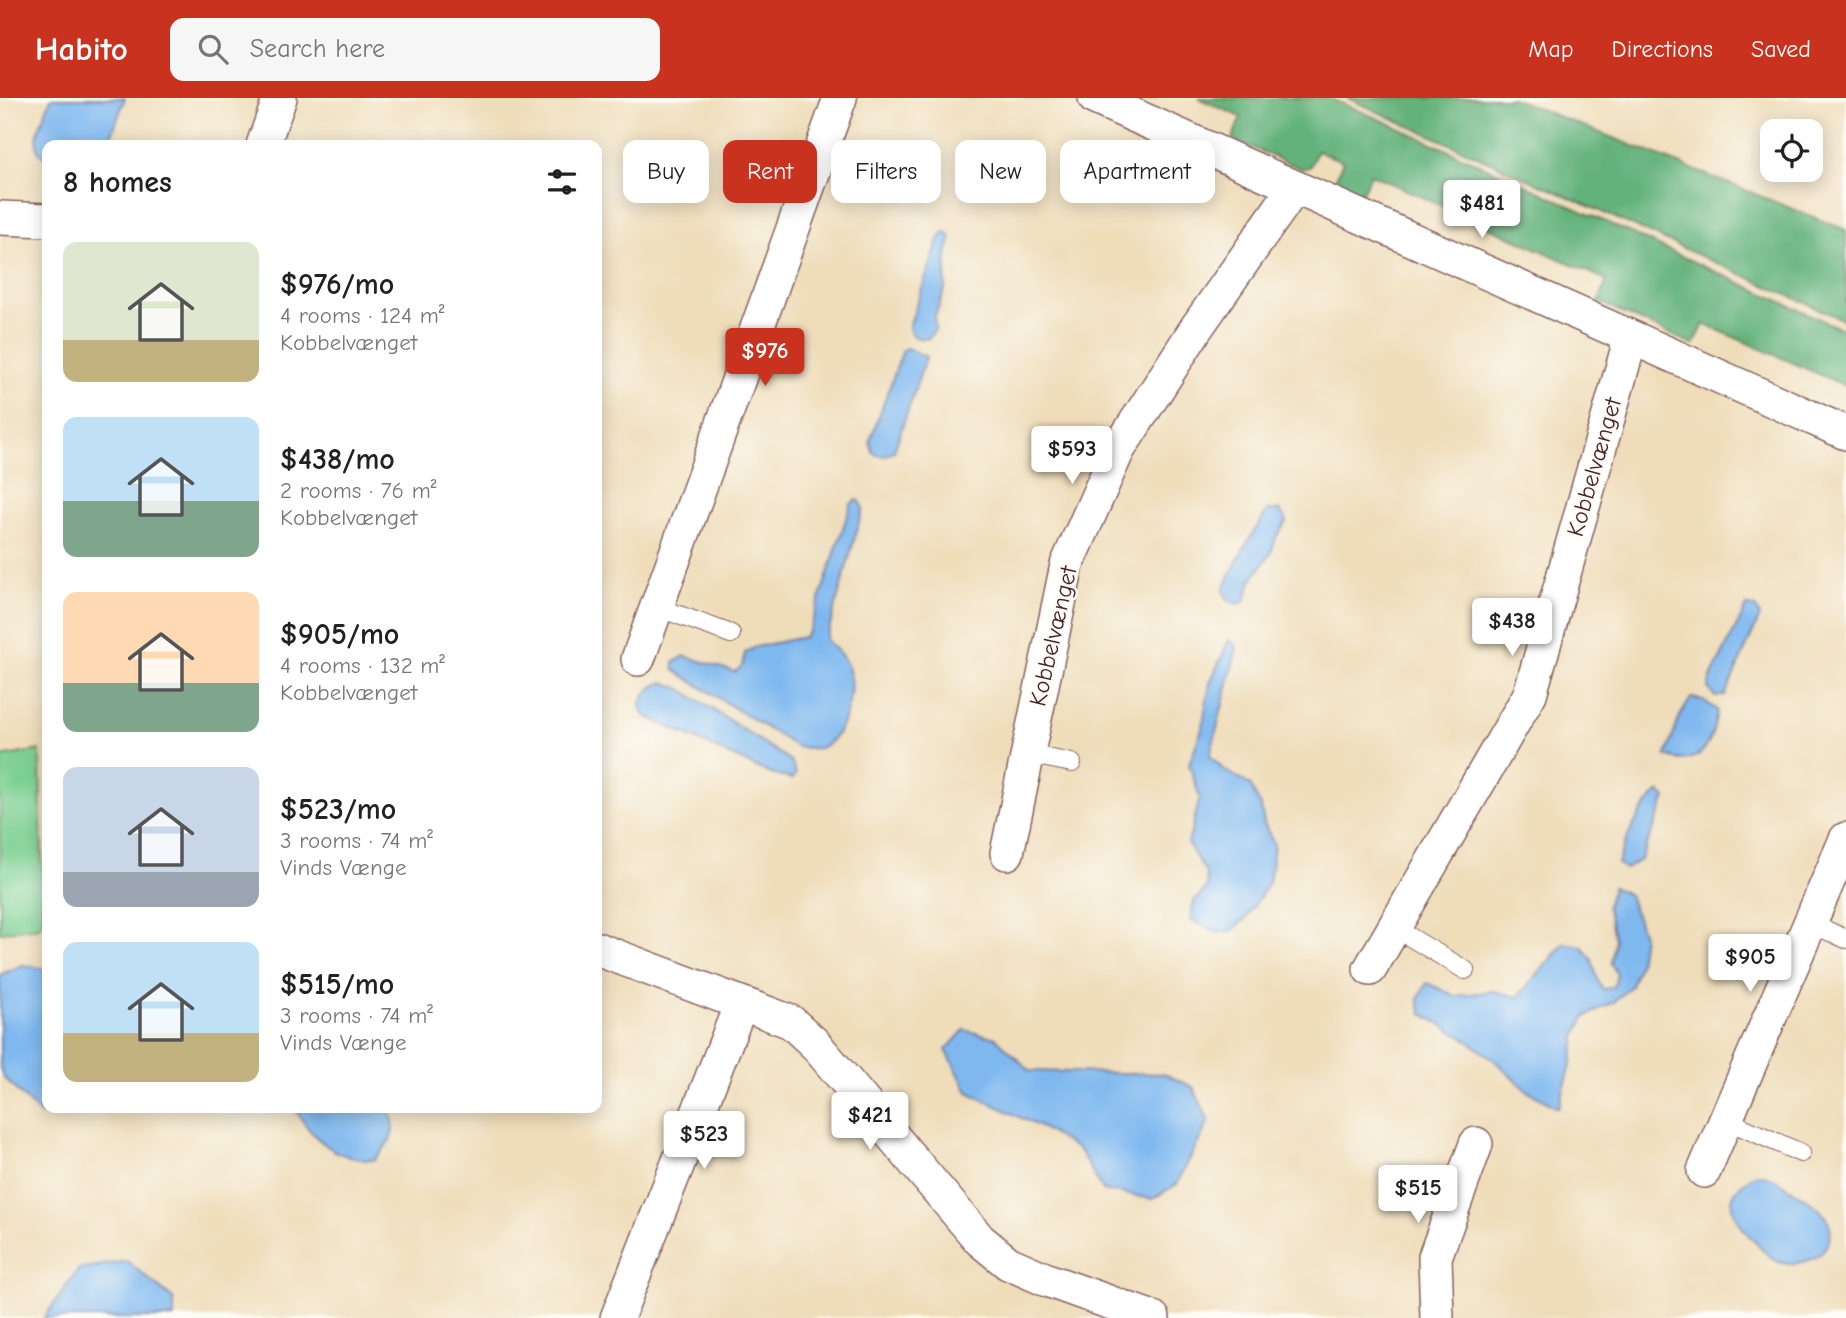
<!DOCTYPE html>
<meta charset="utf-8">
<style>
body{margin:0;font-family:"Comic Neue",sans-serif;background:#f6f6f6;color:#222;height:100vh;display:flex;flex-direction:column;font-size:26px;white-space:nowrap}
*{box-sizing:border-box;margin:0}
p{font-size:23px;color:#767676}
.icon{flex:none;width:38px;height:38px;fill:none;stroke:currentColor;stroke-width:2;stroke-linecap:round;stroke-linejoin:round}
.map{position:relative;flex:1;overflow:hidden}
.sheet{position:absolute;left:42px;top:42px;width:560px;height:973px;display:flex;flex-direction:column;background:#fff;border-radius:14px;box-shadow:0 4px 18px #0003}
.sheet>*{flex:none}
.top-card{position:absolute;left:623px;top:42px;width:665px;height:63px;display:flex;gap:14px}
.fabs{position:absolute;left:1760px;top:21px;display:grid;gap:14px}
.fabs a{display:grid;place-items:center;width:63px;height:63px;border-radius:14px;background:#fff;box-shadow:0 4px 18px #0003;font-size:35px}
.price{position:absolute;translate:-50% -60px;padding:0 16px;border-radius:7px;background:#fff;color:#222;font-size:23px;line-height:46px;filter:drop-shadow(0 2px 4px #0008)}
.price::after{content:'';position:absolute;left:50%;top:42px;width:21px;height:16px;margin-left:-10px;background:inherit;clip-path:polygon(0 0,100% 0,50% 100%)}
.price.selected{background:#c8321e;color:#fff}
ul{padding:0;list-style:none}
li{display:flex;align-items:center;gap:21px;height:175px;padding:0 21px}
li span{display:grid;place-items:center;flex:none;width:196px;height:140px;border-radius:14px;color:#555}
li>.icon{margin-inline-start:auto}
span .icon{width:84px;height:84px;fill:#fffc;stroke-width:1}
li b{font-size:30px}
h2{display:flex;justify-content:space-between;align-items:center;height:84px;padding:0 21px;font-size:30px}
.tag{padding:0 24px;border-radius:14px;background:#fff;box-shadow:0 4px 18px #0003;font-size:24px;line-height:63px}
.tag.selected{background:#c8321e;color:#fff}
header{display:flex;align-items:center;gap:42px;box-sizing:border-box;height:98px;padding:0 35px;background:#c8321e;color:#fff}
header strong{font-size:33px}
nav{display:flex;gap:38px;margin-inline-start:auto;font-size:24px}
.search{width:490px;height:63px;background:#f6f6f6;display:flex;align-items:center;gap:18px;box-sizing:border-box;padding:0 24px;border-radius:14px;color:#767676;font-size:26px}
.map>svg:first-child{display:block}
.green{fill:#7bcf91;stroke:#62775e;stroke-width:2}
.forest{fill:#64b27b;stroke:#576853;stroke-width:2}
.water{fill:#7eb8ef;stroke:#646c8d;stroke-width:2}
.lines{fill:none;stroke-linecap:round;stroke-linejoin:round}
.service-casing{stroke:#84625d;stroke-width:20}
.minor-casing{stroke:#84625d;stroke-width:36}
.service{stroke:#fff;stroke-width:18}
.minor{stroke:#fff;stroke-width:33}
.labels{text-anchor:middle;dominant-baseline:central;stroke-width:5;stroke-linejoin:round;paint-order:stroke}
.street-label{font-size:24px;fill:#4a1f2b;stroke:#fdfcf7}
</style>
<header>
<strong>Habito</strong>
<div class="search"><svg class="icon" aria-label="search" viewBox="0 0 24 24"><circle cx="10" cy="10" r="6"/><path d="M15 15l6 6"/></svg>Search here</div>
<nav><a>Map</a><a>Directions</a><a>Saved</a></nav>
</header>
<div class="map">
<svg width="1846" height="1220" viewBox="0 0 1846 1220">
<rect width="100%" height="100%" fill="#fdfcf7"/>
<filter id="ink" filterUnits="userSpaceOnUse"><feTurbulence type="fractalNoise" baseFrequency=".0143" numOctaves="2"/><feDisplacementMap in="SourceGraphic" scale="14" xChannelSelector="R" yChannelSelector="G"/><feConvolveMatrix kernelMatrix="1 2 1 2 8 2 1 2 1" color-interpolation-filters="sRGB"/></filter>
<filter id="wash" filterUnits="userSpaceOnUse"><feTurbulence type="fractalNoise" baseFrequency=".00686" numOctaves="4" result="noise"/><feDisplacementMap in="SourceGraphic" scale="28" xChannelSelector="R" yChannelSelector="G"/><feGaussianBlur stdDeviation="1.57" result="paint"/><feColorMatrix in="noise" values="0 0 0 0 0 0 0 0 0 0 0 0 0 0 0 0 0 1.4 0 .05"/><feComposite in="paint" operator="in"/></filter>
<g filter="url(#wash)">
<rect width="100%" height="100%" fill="#efddba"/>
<path class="green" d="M40,652L43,824L39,829L0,834V659Z"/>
<path class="forest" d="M1198,0H1329L1386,24L1846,233V288L1704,226L1694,247L1599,204L1607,182L1371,76L1361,97L1334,85L1343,63L1317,53L1310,69L1302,71L1232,41L1241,19Z
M1347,0H1512L1846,132V223Z"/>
<path class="water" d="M51,0H125L108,47H47V61C24,52 46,16 51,0Z
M945,134L948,135L951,141L947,158L945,191L935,218V231L929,240C917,242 912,239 909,229L939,141Z
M906,250L926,259L894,353C886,358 882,360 873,355L870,343L903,252Z
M856,402L860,403L863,410L826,542C836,551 845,559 849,572C855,594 844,643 819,650C813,651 803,649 797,649L674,572V564L685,558L735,574L742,568L745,555L755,549L804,539L809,533L851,406Z
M1268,412H1279L1287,422L1275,441L1271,455L1251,483L1245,503L1238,506L1229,503L1223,493C1235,464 1250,438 1268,412Z
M1747,508L1755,509L1760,518L1725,597L1715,599L1708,590L1712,577Z
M1229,542L1237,549L1210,658L1223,671L1250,687L1261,709L1264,725L1274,747L1269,784L1247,819L1233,832L1220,835L1190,822L1194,803L1207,790L1206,775L1188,746L1200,700L1189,666L1202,631L1210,585Z
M664,584L681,591L791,663L796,676L793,681L771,676L645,618L640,607C645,595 651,588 664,584Z
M1691,600L1703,602L1717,612C1713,643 1702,672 1666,658L1680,618Z
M1659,694L1666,700L1641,761L1626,771L1618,766C1624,742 1640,710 1659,694Z
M1613,789L1629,797L1643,837L1639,866L1631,888L1614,904L1585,919L1576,939L1572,964L1558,1010L1527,993L1495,963L1467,942L1422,915L1418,901L1427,885L1456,898L1494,893L1518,899L1564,845L1582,848L1592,862L1598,883L1603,892L1614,888L1617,876L1611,866L1615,843L1607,808Z
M22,867L47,871V1010H58L41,1017L3,979L0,970V877Z
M964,932L996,940L1030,973L1165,976L1193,989L1209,1023L1177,1086L1152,1101L1103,1092L1079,1052L1042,1030L968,994L946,952Z
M295,1010H389C400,1032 389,1047 374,1062C338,1063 311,1041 295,1010Z
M1757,1076C1772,1077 1782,1086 1795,1094C1819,1108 1846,1128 1820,1156C1811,1164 1790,1168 1779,1164C1771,1161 1760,1149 1754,1143C1730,1118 1718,1096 1757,1076Z
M127,1163L174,1202V1220H44L79,1171Z"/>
</g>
<g filter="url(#ink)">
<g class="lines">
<g class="service-casing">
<path id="service" d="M657,509L731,536
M1026,656L1072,665
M1810,825L1846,841
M1395,830L1465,872
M1726,1022L1801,1055"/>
</g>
<g class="minor-casing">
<path id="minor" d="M1095,0L1846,335
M263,47L280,0
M0,120L47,122
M638,561L840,0
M1007,755L1067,467L1118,352L1197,229L1295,89
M597,851L791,924L814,945L980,1142L1008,1165L1047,1182L1153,1220
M1370,871L1530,596L1631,239
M1704,1073L1846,741
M617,1220L741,906
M1437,1220L1435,1159L1476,1046"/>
</g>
<use href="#service" class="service"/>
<use href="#minor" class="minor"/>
</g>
</g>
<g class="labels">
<g class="street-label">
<text transform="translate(1594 369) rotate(-74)">Kobbelvænget</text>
<text transform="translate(1053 538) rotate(-77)">Kobbelvænget</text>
</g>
</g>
</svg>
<div class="fabs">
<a><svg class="icon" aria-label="locate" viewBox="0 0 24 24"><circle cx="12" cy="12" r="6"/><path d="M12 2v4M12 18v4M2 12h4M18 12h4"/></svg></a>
</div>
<b class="price" style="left:1482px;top:142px">$481</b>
<b class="price selected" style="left:765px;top:290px">$976</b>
<b class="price" style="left:1072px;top:388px">$593</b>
<b class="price" style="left:1512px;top:560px">$438</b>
<b class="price" style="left:1750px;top:896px">$905</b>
<b class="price" style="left:870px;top:1054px">$421</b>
<b class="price" style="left:704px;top:1073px">$523</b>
<b class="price" style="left:1418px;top:1127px">$515</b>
<div class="top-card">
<a class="tag">Buy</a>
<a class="tag selected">Rent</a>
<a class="tag">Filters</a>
<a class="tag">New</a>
<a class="tag">Apartment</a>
</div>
<section class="sheet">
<h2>8 homes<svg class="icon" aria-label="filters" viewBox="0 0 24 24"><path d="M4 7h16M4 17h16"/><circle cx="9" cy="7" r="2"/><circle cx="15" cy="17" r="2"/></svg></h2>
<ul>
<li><span style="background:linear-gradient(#dfe7d0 70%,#c2b280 0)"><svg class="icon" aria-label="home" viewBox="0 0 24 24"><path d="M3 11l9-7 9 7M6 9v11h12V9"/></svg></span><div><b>$976/mo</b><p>4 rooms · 124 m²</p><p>Kobbelvænget</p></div></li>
<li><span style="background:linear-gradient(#bfe0f5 60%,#7fa58c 0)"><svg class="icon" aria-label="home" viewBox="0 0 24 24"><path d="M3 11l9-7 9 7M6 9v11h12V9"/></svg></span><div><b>$438/mo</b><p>2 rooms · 76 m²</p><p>Kobbelvænget</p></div></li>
<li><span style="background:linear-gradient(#ffd9b3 65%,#7fa58c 0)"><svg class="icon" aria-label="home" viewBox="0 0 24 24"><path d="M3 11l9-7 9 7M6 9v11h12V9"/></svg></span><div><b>$905/mo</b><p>4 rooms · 132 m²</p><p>Kobbelvænget</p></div></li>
<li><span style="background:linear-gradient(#c9d6e8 75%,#9aa5b1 0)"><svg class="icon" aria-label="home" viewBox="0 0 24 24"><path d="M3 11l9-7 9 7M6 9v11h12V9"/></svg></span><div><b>$523/mo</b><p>3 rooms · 74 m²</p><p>Vinds Vænge</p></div></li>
<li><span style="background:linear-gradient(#bfe0f5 65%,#c2b280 0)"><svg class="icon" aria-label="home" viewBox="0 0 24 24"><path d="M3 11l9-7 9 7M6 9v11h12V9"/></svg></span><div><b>$515/mo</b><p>3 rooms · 74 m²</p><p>Vinds Vænge</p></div></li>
</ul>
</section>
</div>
